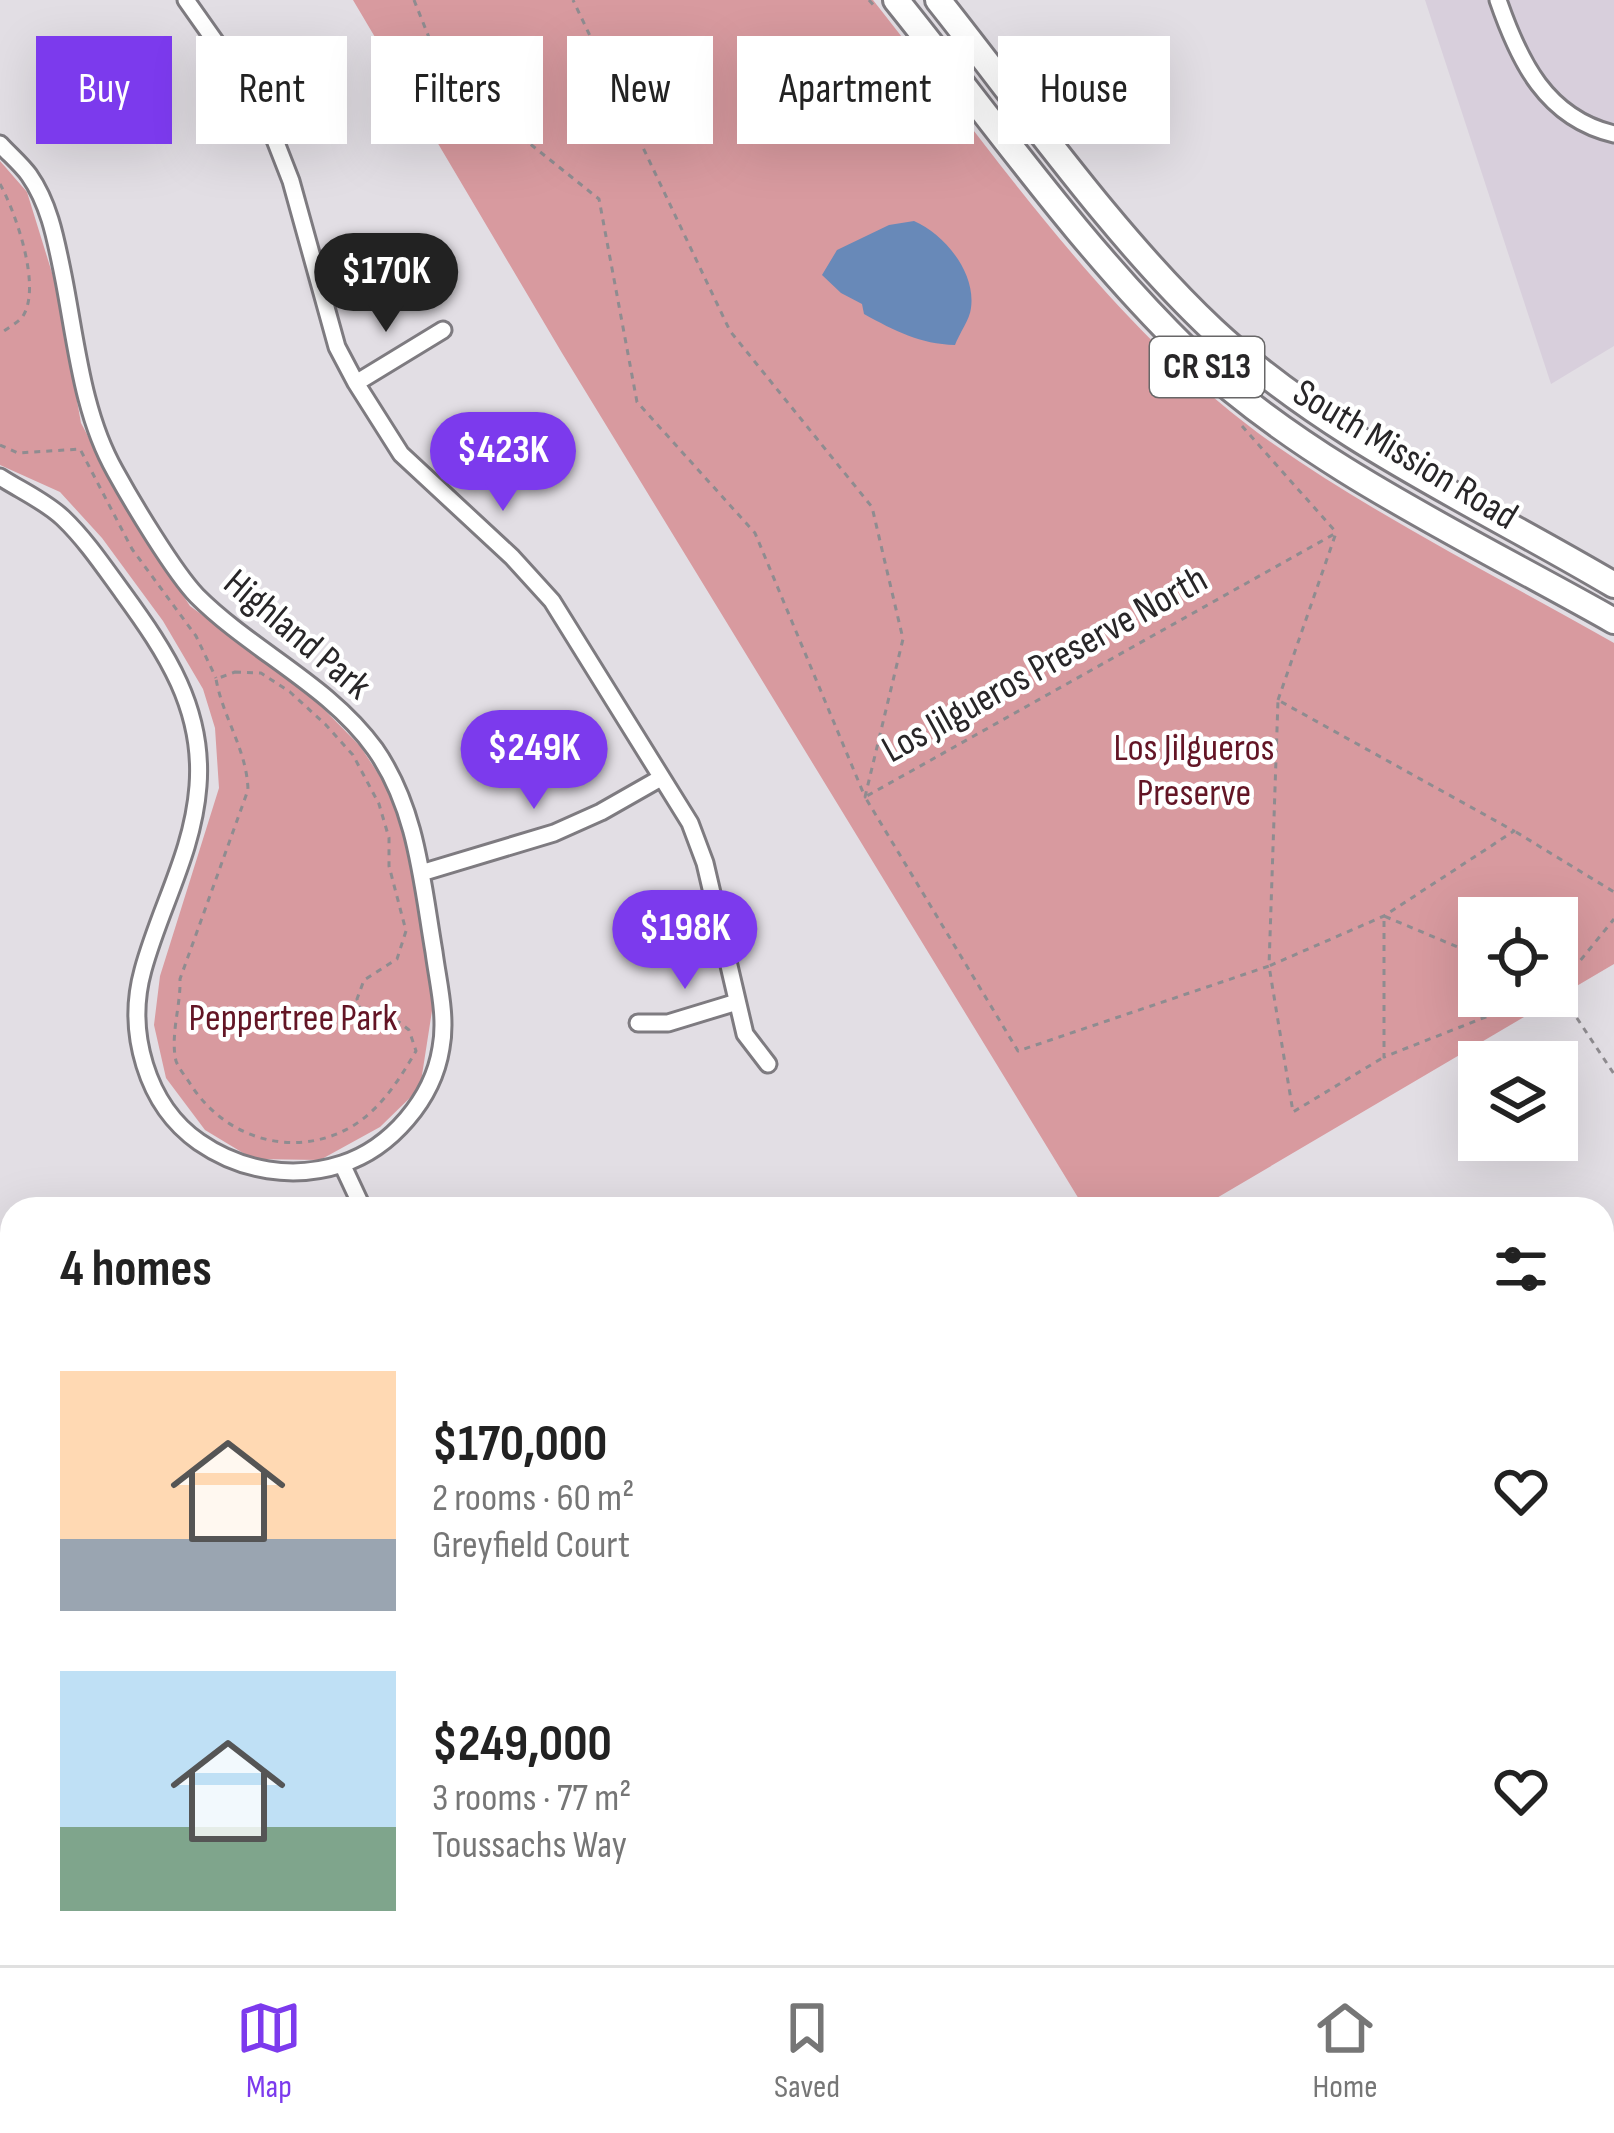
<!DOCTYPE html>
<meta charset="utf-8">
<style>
body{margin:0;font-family:"Sofia Sans Condensed",sans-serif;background:#f6f6f6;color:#222;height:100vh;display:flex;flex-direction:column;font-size:45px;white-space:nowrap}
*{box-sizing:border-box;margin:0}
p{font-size:39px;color:#767676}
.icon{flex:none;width:66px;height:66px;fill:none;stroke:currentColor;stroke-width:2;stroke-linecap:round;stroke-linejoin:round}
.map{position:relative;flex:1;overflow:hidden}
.details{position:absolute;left:0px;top:1197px;width:1614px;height:768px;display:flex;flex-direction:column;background:#fff;border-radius:36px 36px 0 0;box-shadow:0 12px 48px #0002}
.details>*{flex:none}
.top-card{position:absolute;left:36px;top:36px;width:1542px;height:108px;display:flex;gap:24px}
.buttons{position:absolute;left:1458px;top:897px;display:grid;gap:24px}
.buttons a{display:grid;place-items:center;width:120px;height:120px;border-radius:0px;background:#fff;box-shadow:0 12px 48px #0002;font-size:60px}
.price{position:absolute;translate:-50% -102px;padding:0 27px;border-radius:42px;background:#7c3aed;color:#fff;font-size:39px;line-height:78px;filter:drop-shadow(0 3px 6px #0008)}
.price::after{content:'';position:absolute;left:50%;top:72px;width:36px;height:27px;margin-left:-18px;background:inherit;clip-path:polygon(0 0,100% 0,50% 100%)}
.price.selected{background:#222;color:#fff}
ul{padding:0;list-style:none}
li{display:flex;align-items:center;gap:36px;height:300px;padding:0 60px}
li span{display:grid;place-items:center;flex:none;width:336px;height:240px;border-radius:0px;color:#555}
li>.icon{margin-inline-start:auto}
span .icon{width:144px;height:144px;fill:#fffc;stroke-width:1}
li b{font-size:51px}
h2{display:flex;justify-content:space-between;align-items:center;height:144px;padding:0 60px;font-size:51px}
.chip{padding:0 42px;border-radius:0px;background:#fff;box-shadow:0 12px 48px #0002;font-size:42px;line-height:108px}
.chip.selected{background:#7c3aed;color:#fff}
.menu{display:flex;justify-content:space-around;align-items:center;height:168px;border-top:3px solid #e0e0e0;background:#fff;font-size:33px;color:#767676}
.menu a{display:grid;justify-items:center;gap:6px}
.menu .selected{color:#7c3aed}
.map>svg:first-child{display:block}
.built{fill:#d8cfdc}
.green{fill:#d89a9f;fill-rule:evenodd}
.water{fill:#6889b8}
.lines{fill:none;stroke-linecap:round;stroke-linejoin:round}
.minor-casing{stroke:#7e7b80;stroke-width:21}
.primary-casing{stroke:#7e7b80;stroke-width:30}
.path{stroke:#8f8c90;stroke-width:3;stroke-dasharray:6 6;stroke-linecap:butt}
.minor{stroke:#fff;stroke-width:15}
.primary{stroke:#fff;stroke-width:24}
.labels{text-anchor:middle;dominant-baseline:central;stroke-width:9;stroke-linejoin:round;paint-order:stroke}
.shield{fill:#fff;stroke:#686768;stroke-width:3}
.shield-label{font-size:36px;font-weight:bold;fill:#282628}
.street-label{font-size:39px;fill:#282628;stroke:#fff}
.park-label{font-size:39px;fill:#631525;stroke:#fff}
</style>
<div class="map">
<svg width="1614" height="1965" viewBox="0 0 1614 1965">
<rect width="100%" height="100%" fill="#e2dee4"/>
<path class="built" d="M1425,0H1614V346L1551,384Z"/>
<path class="green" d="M353,0H873C995,154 1112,331 1275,445C1380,518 1503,580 1614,643V964L1198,1209H1085L562,353ZM1479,918H1557V996H1479Z
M0,161L27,192L57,289L81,423L126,508L190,606L308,693L360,746L393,796L410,858L434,998L420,1088L380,1127L320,1160L253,1159L205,1130L166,1078L154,1025L160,976L219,788L215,728L203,689L163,621L102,538L60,492L0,465Z"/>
<path class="water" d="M914,221C944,234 976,272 971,308C970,319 959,334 955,345C920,344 895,331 864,314L862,304L841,293L822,275L837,250L889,225Z"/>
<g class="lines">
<g class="minor-casing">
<path id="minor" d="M186,0L246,85L275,140L291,181L337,347L356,383L401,454L512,557L552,601L690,823L705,863L745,1034L768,1064
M1498,0C1519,61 1546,118 1614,134
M0,144C9,154 21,164 29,175C50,205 56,241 63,275C76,340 82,413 115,471C132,502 174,572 197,596C252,651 329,685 375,749C417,809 422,882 434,952C438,983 447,1016 441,1048C433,1099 391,1148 342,1164C293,1180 241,1171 199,1142C146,1105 126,1031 143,970C160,907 193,853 198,786C204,709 166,652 123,593C104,567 86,540 63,518C45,501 20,490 0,477
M356,383L443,330
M421,873L554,833L601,812L659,779
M638,1023H668L737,1002
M342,1164L363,1209
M521,1953L529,1965"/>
</g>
<g class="primary-casing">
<path id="primary" d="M896,0C991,118 1080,246 1189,352C1304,463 1475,542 1614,621
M938,0C1023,107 1114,237 1213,330C1329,438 1479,505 1614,585"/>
</g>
<path class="path" d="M414,0L444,75L599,199L637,402L755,533L865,797L903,639L872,507L730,331L573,0
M869,0L876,8
M0,184C15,211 42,286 23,316C19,322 6,329 0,334
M1242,426L1335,531
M0,445L18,453L80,449L132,549L196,636L216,678
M235,672L261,673L290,692L325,724L353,755L379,804L389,838V866L406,931L397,959L364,980L357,999L363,1018L374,1027L399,1022L409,1030L416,1051C399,1080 381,1109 351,1127C293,1160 225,1138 191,1085C186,1077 179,1069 176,1061C170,1035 181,1005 180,979L248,790C247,750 223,718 216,679Z
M1278,700L1336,533L865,797L1018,1051L1269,966L1278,700L1514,831L1384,916L1269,966L1293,1112L1384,1057
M1516,832L1614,892
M1479,956L1384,916V1057L1539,996
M1557,988L1614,1074
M1558,988L1614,919"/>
<use href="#minor" class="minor"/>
<use href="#primary" class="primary"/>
</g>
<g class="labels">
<rect class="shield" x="1150" y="337" width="114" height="60" rx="9"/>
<g class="shield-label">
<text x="1207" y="367">CR S13</text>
</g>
<g class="street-label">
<text transform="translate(1405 455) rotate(31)">South Mission Road</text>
<text transform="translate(297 635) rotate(40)">Highland Park</text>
<text transform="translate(1045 665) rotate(-29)">Los Jilgueros Preserve North</text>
</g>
<g class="park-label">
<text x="1194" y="748">Los Jilgueros<tspan x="1194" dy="45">Preserve</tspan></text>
<text x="293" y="1018">Peppertree Park</text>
</g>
</g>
</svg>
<div class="buttons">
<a><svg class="icon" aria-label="locate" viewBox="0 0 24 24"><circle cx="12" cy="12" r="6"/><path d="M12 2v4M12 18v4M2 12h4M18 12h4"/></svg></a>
<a><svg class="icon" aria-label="layers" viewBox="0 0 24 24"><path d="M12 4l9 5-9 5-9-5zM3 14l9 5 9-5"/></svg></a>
</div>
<b class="price selected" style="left:386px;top:335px">$170K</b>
<b class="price" style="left:503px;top:514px">$423K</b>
<b class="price" style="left:534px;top:812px">$249K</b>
<b class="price" style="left:685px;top:992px">$198K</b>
<div class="top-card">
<a class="chip selected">Buy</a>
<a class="chip">Rent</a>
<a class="chip">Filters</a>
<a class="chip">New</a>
<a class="chip">Apartment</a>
<a class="chip">House</a>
</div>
<section class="details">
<h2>4 homes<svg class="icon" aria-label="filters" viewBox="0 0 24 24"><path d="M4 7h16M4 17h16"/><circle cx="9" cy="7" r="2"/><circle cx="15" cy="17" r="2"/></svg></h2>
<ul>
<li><span style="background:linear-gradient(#ffd9b3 70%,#9aa5b1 0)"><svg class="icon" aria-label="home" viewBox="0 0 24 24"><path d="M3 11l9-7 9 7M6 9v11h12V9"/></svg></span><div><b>$170,000</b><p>2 rooms · 60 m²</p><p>Greyfield Court</p></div><svg class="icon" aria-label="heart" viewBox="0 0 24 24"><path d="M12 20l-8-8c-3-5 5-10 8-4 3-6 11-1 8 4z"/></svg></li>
<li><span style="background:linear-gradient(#bfe0f5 65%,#7fa58c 0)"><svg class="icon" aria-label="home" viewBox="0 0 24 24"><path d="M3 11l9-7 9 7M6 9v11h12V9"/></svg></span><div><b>$249,000</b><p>3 rooms · 77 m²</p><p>Toussachs Way</p></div><svg class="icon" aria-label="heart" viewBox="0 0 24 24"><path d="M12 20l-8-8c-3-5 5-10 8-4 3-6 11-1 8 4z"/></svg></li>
</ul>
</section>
</div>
<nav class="menu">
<a class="selected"><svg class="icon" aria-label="map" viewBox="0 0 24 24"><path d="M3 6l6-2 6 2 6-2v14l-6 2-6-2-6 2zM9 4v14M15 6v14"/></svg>Map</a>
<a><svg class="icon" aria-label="saved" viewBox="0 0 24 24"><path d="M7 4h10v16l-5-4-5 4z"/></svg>Saved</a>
<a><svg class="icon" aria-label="home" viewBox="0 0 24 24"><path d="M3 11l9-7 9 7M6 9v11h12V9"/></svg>Home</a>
</nav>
